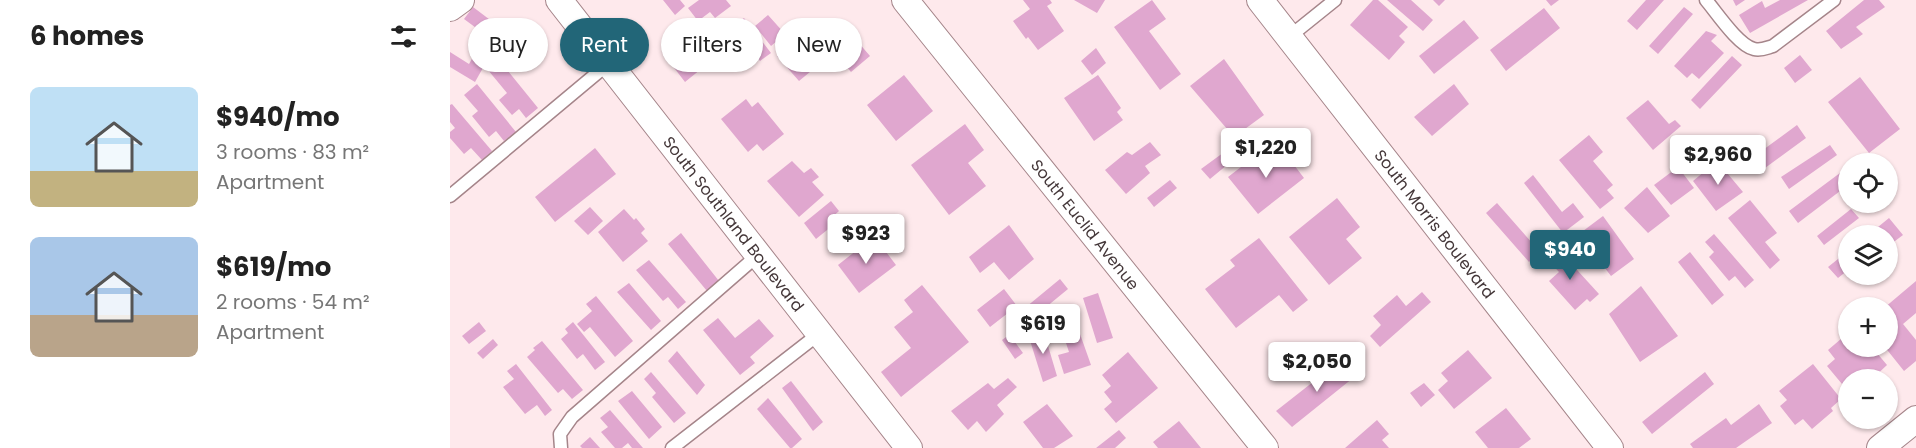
<!DOCTYPE html>
<meta charset="utf-8">
<style>
body{margin:0;font-family:Poppins,sans-serif;background:#f2f2f2;color:#222;height:100vh;display:flex;flex-direction:column;font-size:22px;white-space:nowrap}
*{box-sizing:border-box;margin:0}
p{font-size:20px;color:#767676}
.icon{flex:none;width:33px;height:33px;fill:none;stroke:currentColor;stroke-width:2;stroke-linecap:round;stroke-linejoin:round}
.map{position:relative;flex:1;overflow:hidden}
.sheet{display:flex;flex-direction:column;background:#fff;width:450px}
.sheet>*{flex:none}
.top-card{position:absolute;left:18px;top:18px;width:570px;height:54px;display:flex;gap:12px}
.tools{position:absolute;left:1388px;top:153px;display:grid;gap:12px}
.tools a{display:grid;place-items:center;width:60px;height:60px;border-radius:50%;background:#fff;box-shadow:0 2px 4px #0004;font-size:30px}
.price{position:absolute;translate:-50% -51px;padding:0 14px;border-radius:6px;background:#fff;color:#222;font-size:20px;line-height:39px;filter:drop-shadow(0 2px 3px #0008)}
.price::after{content:'';position:absolute;left:50%;top:36px;width:18px;height:14px;margin-left:-9px;background:inherit;clip-path:polygon(0 0,100% 0,50% 100%)}
.price.selected{background:#226678;color:#fff}
ul{padding:0;list-style:none}
li{display:flex;align-items:center;gap:18px;height:150px;padding:0 30px}
li span{display:grid;place-items:center;flex:none;width:168px;height:120px;border-radius:9px;color:#555}
li>.icon{margin-inline-start:auto}
span .icon{width:72px;height:72px;fill:#fffc;stroke-width:1}
li b{font-size:26px}
h2{display:flex;justify-content:space-between;align-items:center;height:72px;padding:0 30px;font-size:26px}
.chip{padding:0 21px;border-radius:27px;background:#fff;box-shadow:0 2px 4px #0004;font-size:21px;line-height:54px}
.chip.selected{background:#226678;color:#fff}
main{display:flex;flex:1;min-height:0}
.map>svg:first-child{display:block}
.building{fill:#e0a7cf}
.lines{fill:none;stroke-linecap:round;stroke-linejoin:round}
.lane-casing{stroke:#a5858a;stroke-width:15}
.street-casing{stroke:#a5858a;stroke-width:28}
.lane{stroke:#fff;stroke-width:12}
.street{stroke:#fff;stroke-width:26}
.labels{text-anchor:middle;dominant-baseline:central;stroke-width:4.5;stroke-linejoin:round;paint-order:stroke}
.street-label{font-size:16px;fill:#443739;stroke:#fff}
</style>
<main>
<section class="sheet">
<h2>6 homes<svg class="icon" aria-label="filters" viewBox="0 0 24 24"><path d="M4 7h16M4 17h16"/><circle cx="9" cy="7" r="2"/><circle cx="15" cy="17" r="2"/></svg></h2>
<ul>
<li><span style="background:linear-gradient(#bfe0f5 70%,#c2b280 0)"><svg class="icon" aria-label="home" viewBox="0 0 24 24"><path d="M3 11l9-7 9 7M6 9v11h12V9"/></svg></span><div><b>$940/mo</b><p>3 rooms · 83 m²</p><p>Apartment</p></div></li>
<li><span style="background:linear-gradient(#a9c7e8 65%,#b9a48a 0)"><svg class="icon" aria-label="home" viewBox="0 0 24 24"><path d="M3 11l9-7 9 7M6 9v11h12V9"/></svg></span><div><b>$619/mo</b><p>2 rooms · 54 m²</p><p>Apartment</p></div></li>
</ul>
</section>
<div class="map">
<svg width="1466" height="448" viewBox="0 0 1466 448">
<rect width="100%" height="100%" fill="#fee9ec"/>
<path class="building" d="M213,0H230L235,6L225,15Z
M249,0H276L281,6L265,18L260,12L248,21L238,8Z
M573,0H600L602,3L597,6L614,31L588,50L578,37L576,39L563,21L580,9Z
M624,0H655L647,13Z
M702,0L716,19L699,31L731,74L710,90L664,27Z
M923,0H928L958,27L949,36L955,42L939,60L900,25Z
M937,0H961L983,20L973,31Z
M983,0H995L989,6Z
M1096,0H1109L1101,6Z
M1196,0H1214L1187,30L1177,21Z
M1283,0H1295L1286,6Z
M1330,0H1358L1300,33L1289,15L1312,1L1315,8Z
M1414,0H1429L1435,7L1406,27L1413,34L1391,49L1376,31Z
M23,7L72,44L64,56L14,19Z
M1234,7L1243,14L1208,54L1199,46Z
M1094,8L1110,28L1056,71L1040,50Z
M318,15L335,34L321,46L305,26Z
M294,18L321,53L310,61L300,48L298,50L281,28Z
M1014,20L1029,38L984,74L969,56Z
M390,21L420,56L401,72L371,36Z
M1256,31L1267,35L1261,41L1274,53L1249,79L1242,73L1237,78L1224,66Z
M239,32L245,40L250,36L266,57L235,82L212,52Z
M346,42L366,67L349,81L327,56Z
M31,43L43,50L25,82L0,67V52L19,64Z
M646,48L656,63L642,75L631,61Z
M1350,55L1362,70L1345,83L1334,68Z
M1282,56L1292,65L1250,109L1241,100Z
M774,59L814,115L784,137L740,86Z
M50,61L88,108L76,118L69,109L62,115L49,100L57,93L38,70Z
M454,75L483,111L446,141L417,105Z
M648,75L671,108L667,112L673,120L644,141L614,98Z
M1410,77L1450,129L1419,153L1378,102Z
M27,84L66,132L54,141L46,131L39,137L22,116L28,111L14,95Z
M1004,84L1019,104L982,136L964,117Z
M296,99L302,107L308,102L334,134L313,151L307,144L298,152L271,119Z
M1198,100L1219,124L1225,120L1231,126L1203,150L1176,118Z
M2,104L42,151L32,160L21,148L14,154L0,138V132L5,128L0,122V105Z
M515,124L534,150L518,163L536,186L499,215L461,165Z
M1347,125L1356,138L1315,168L1306,155Z
M1139,135L1153,152L1143,161L1163,185L1157,190L1164,198L1150,209L1109,160Z
M700,142L711,155L695,166L700,173L676,194L655,170L677,152L682,155Z
M828,144L854,178L808,214L778,177L804,157L807,161Z
M1380,145L1387,155L1339,189L1331,177Z
M145,148L166,174L105,222L85,197Z
M777,150L783,160L760,179L751,169Z
M342,161L354,173L361,168L369,177L362,182L374,195L349,217L317,181Z
M1267,161L1293,192L1266,211L1243,181Z
M1228,167L1244,188L1221,205L1204,185Z
M1398,167V185L1348,223L1339,211Z
M1083,175L1112,212L1123,203L1134,217L1113,233L1074,183Z
M720,180L727,188L704,207L697,198Z
M1197,187L1220,216L1198,233L1174,208Z
M887,198L910,227L896,239L912,258L879,285L839,237Z
M1300,200L1327,233L1315,242L1330,260L1320,269L1278,218Z
M381,201L389,211L378,221L382,226L366,239L354,223Z
M1047,203L1090,252L1079,262L1036,213Z
M140,207L153,221L138,235L124,221Z
M174,209L184,220L186,218L195,229L191,233L198,241L173,262L148,232Z
M1401,209L1409,218L1374,245L1367,236Z
M1153,216L1184,259L1161,276L1129,234Z
M1439,218L1453,235L1437,247V236H1417Z
M559,225L584,259L559,280L544,262L530,273L519,257Z
M231,233L269,281L257,291L218,244Z
M1264,234L1304,280L1295,288L1285,276L1279,281L1259,257L1264,252L1255,242Z
M406,237L415,249L427,240L446,265L409,293L388,265L407,250L400,242Z
M809,238L858,300L843,312L829,295L786,328L755,289L785,266L780,260Z
M1107,248L1149,294L1140,302L1137,299L1125,310L1099,281L1109,272L1096,258Z
M1398,251V270L1388,278L1378,267Z
M1240,252L1274,295L1262,305L1228,262Z
M199,260L236,302L228,309L218,297L213,301L186,270Z
M610,279L618,289L573,326L565,316Z
M1466,281V313L1453,324L1466,340V361L1454,371L1434,346H1437V308H1434Z
M179,283L211,321L201,330L167,292Z
M472,285L519,342L451,397L431,372L461,348L444,327L463,312L454,300Z
M1191,286L1228,336L1190,362L1159,314Z
M554,289L567,306L540,327L527,310Z
M972,292L981,302L930,347L920,336L931,325L923,316L947,295L956,306Z
M648,293L663,338L647,343L633,298Z
M146,296L183,341L165,357L140,327L134,332L127,324L142,311L136,304Z
M624,317L641,365L614,374L608,355L619,352L609,322Z
M268,318L285,338L309,319L324,336L300,357L305,363L290,375L253,330Z
M29,322L36,331L19,344L12,336Z
M123,322L155,362L145,370L133,354L127,359L111,339L118,333L115,329Z
M568,328L574,336L565,342L573,353L565,359L552,340Z
M593,329L607,376L593,382L578,334Z
M1398,333V346H1421L1437,365L1421,380H1410L1404,373L1392,384L1377,366L1385,359L1378,350Z
M43,339L48,345L33,359L27,353Z
M92,341L133,390L122,399L113,389L108,393L77,357L85,350L83,348Z
M1018,350L1042,378L1004,409L988,390L998,381L991,373Z
M227,351L255,385L247,395L218,361Z
M678,352L708,388L666,423L654,409L662,402L654,392L661,386L652,375Z
M891,360L908,374L842,427L826,411Z
M66,364L102,410L95,416L87,405L75,414L53,387L64,379L57,371Z
M1363,364L1391,399L1381,408L1383,411L1362,429L1353,419L1345,425L1330,406L1337,400L1329,391Z
M201,372L236,413L224,423L202,397L206,393L194,379Z
M1255,372L1264,384L1202,434L1192,422Z
M558,378L567,387L547,405L554,414L536,432L527,421L518,430L501,411L538,383L544,389Z
M341,381L373,422L363,431L332,388Z
M974,383L985,395L971,407L960,393Z
M182,391L212,427L199,439L168,401Z
M318,398L352,439L342,448H340L307,409Z
M597,404L623,436L604,448H593L573,422Z
M1309,404L1322,423L1286,448H1243L1240,444L1276,418L1281,425Z
M1056,408L1081,439L1069,448H1038L1025,432Z
M160,410L193,448H182L178,443L172,448H165L151,432L158,427L150,418Z
M927,420L939,434L932,440L939,448H895Z
M729,421L751,448H708L703,442Z
M669,430L676,438L665,448H646Z
M140,437L150,448H132L130,446Z"/>
<g class="lines">
<g class="lane-casing">
<path id="lane" d="M1256,0C1267,13 1288,45 1304,49C1311,51 1316,48 1323,46L1384,0
M839,37L885,0
M0,196L158,64
M111,448L110,434L122,417L308,255
M222,448L370,333"/>
</g>
<g class="street-casing">
<g id="street">
<path id="s1" d="M109,0L459,448"/>
<path id="s2" d="M455,0L815,448"/>
<path id="s3" d="M810,0L1160,448"/>
<path d="M0,8L11,0"/>
<path d="M1430,448L1466,419"/>
</g>
</g>
<use href="#lane" class="lane"/>
<use href="#street" class="street"/>
</g>
<g class="labels">
<g class="street-label">
<text stroke="none"><textPath href="#s1" startOffset="284">South Southland Boulevard</textPath></text>
<text stroke="none"><textPath href="#s2" startOffset="288">South Euclid Avenue</textPath></text>
<text stroke="none"><textPath href="#s3" startOffset="284">South Morris Boulevard</textPath></text>
</g>
</g>
</svg>
<div class="tools">
<a><svg class="icon" aria-label="locate" viewBox="0 0 24 24"><circle cx="12" cy="12" r="6"/><path d="M12 2v4M12 18v4M2 12h4M18 12h4"/></svg></a>
<a><svg class="icon" aria-label="layers" viewBox="0 0 24 24"><path d="M12 4l9 5-9 5-9-5zM3 14l9 5 9-5"/></svg></a>
<a>+</a>
<a>−</a>
</div>
<b class="price" style="left:816px;top:179px">$1,220</b>
<b class="price" style="left:1268px;top:186px">$2,960</b>
<b class="price" style="left:416px;top:265px">$923</b>
<b class="price selected" style="left:1120px;top:281px">$940</b>
<b class="price" style="left:593px;top:355px">$619</b>
<b class="price" style="left:867px;top:393px">$2,050</b>
<div class="top-card">
<a class="chip">Buy</a>
<a class="chip selected">Rent</a>
<a class="chip">Filters</a>
<a class="chip">New</a>
</div>
</div>
</main>
